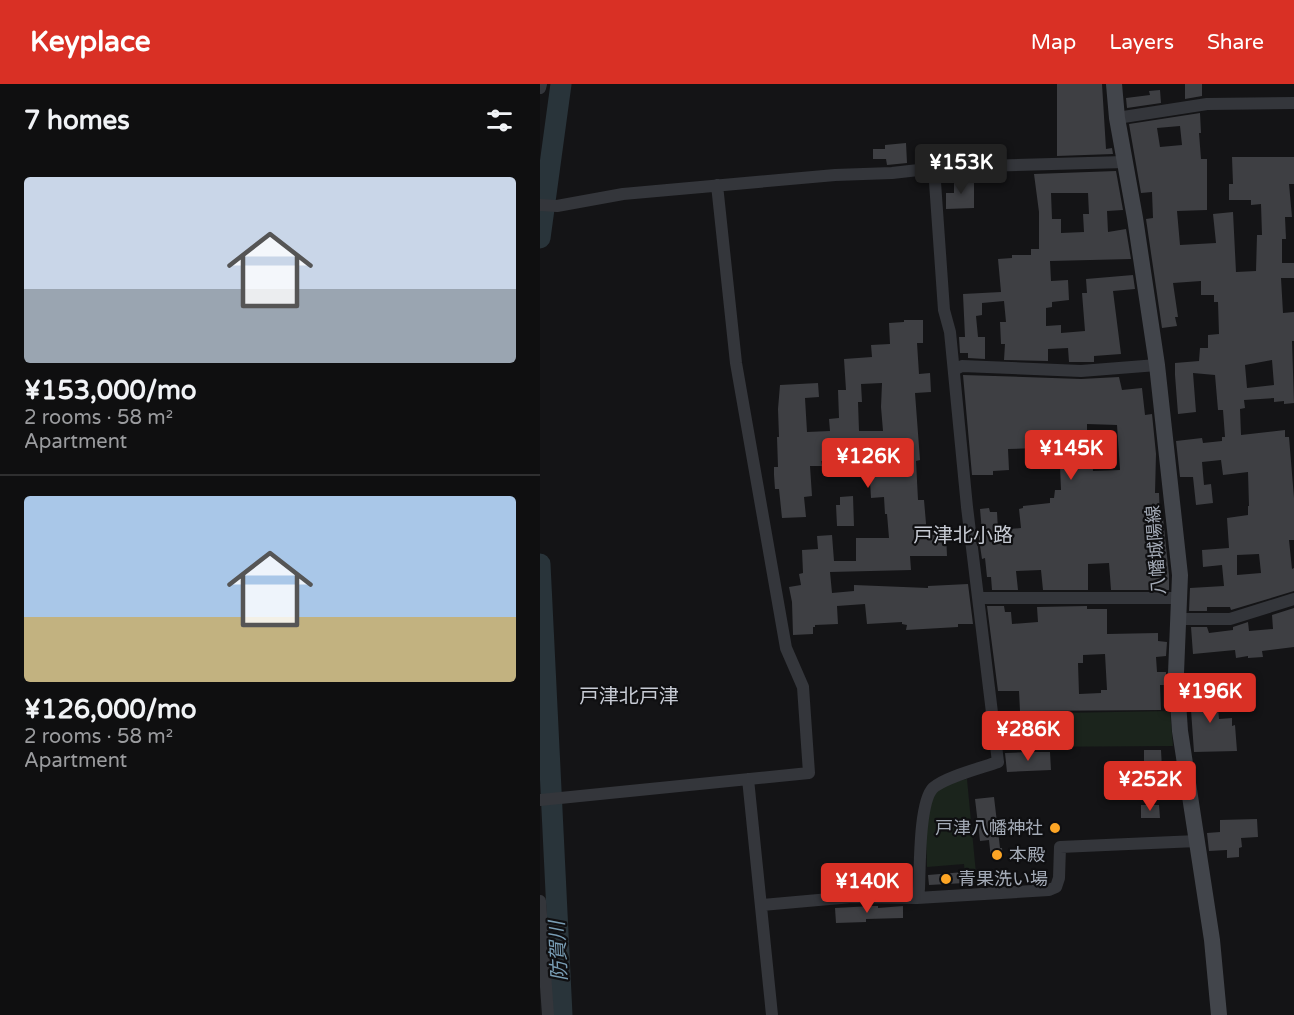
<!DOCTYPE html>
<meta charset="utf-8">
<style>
body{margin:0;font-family:"Varela Round","Noto Sans JP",sans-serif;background:#1d1d1e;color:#f1f3f6;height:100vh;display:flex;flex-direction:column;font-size:22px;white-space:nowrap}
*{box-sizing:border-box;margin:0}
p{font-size:20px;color:#9b9c9f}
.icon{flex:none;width:33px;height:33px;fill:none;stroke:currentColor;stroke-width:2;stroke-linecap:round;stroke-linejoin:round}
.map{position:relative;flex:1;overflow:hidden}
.side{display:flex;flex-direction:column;background:#0f0f10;width:540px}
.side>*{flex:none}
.price{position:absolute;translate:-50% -51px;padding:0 14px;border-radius:6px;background:#d93025;color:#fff;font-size:20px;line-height:39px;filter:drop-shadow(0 2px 3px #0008)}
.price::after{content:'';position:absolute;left:50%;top:36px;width:18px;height:14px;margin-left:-9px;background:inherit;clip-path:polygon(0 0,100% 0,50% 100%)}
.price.current{background:#222;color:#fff}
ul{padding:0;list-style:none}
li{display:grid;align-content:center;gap:12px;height:318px;padding:0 24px}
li+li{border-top:2px solid #2f2f30}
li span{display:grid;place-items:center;height:186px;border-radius:6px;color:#555}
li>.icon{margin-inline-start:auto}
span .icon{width:108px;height:108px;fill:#fffc;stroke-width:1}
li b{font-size:26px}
h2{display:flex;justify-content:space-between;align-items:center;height:72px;padding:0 24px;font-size:26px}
header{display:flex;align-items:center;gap:36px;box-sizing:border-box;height:84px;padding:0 30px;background:#d93025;color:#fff}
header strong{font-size:28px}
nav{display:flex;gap:33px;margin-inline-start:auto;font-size:21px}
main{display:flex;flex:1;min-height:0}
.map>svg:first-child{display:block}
.green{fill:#1b241c}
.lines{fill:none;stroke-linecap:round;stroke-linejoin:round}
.river{stroke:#29343a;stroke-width:21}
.building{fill:#3e3f43;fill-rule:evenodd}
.street{stroke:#34363b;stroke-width:12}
.secondary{stroke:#42454b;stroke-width:16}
.poi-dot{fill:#fda525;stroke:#0f0f11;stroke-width:2}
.labels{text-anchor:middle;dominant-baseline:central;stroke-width:4.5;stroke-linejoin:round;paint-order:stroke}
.street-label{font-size:18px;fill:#a4abb7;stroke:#0f0f11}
.poi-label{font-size:18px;fill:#a4abb7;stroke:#0f0f11;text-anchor:start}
.neighbourhood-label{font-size:20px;fill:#c6cad3;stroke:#0f0f11}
.water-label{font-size:20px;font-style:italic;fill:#799db4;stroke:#0f0f11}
</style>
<header>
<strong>Keyplace</strong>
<nav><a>Map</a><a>Layers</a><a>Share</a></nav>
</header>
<main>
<section class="side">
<h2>7 homes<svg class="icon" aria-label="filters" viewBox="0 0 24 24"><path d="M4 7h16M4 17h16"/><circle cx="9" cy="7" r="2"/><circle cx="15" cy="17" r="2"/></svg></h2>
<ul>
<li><span style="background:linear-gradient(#c9d6e8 60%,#9aa5b1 0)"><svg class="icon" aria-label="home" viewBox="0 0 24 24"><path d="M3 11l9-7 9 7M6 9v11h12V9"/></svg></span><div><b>¥153,000/mo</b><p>2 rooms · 58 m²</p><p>Apartment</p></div></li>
<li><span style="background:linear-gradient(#a9c7e8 65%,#c2b280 0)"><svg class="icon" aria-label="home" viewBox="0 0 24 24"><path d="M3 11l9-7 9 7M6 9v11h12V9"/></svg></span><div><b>¥126,000/mo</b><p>2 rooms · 58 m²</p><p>Apartment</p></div></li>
</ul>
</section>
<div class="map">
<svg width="754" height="931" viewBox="0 0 754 931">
<rect width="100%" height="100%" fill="#141416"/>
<path class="green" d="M630,627L633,662L460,663L456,630Z
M427,695L437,800H426L424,780L387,783C387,761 381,719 400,704C407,699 419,697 427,695Z"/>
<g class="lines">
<path class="river" d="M0,154L21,0
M0,480L22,931"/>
</g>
<path class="building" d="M517,0H562L566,65L572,64L573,70L517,72Z
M645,0H662V12L645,15Z
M620,6L621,19L587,24L586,14L610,11L609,7Z
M660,29L661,49H659L661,75H667V126L637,127L640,161L676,159L673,130L693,128L696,188L716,187L717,151H722L721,120L711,121V116H689V100H693L692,73H754V100H749L752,133H745L746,155H742V179H754V194H741L743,229L754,228V257H752L754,319L744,320V317L734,318V314L704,316L705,324L700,325L701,351L745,346V353H749L754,414V456H749L752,485L754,484V507L691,526L690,523H667V527H649L650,504L684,502L682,481L663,483L662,466L689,464L687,434L708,431V422H709L708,388L683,391L681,376L662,378L664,401L671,400L673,419L656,421L653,393H640L636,357L662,354L663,359L682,357V353H685L683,326H678L675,291L653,289L656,328L638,330L635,291V279L659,277L660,264H668V251L679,250L678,218H674V211H661V197L633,199L638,233H635L637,242L622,244L606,135L613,134L612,108L601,109L589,40ZM640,42L642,61L620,63L617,44ZM732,276L734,301L707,304L705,281ZM719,470L721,489L697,491V471Z
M366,59L367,79L347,81L346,75H333V65H345V61Z
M576,87L583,126L567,127L568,148L586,145L591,175L510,177L511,197L528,196L529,216L512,218V223L506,224V242L521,241V249L545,247L542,209H547L546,195L593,191L595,205L573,207L581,270L554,272V278H529L528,264L508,265V277L464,276L465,260H461L460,238H466L464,217L442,219V231L436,232L438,253H445V275L428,274V269H420L419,253H425L423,210L461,208L458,175L472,174V171H491V165H499V128L494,90ZM511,109H548L549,130H543L544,148L521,149V135H512Z
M414,95H434V124L406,125V109H414Z
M364,236H383V259H377L379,290L390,289L391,308L375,309L380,376L376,377L378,416H384L387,451L406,450L407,472H370L371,486L290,488L292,509L314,507V501L388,504V502L428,500L433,540H418V543L366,546L367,541L362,540V538L327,540L325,520L297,522L298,540L275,541V543H273V550L253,551L252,518L249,503L261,501L259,490L263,489L262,466L278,465L277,452L292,451L294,477H316V454H349L347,430H345L344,413L331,414L329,378L281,377L282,382H270L272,412L264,413L266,433L242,434L239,405H235L234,391V383H238L237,353H239L238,325L240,301L278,299L279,313L265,314L267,348L290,347L289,335L299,334L298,306H306L304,275L332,273L331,261L350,260L349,239L364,238ZM342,299L341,323L343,347H319L318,318H322L321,300Z
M423,291L541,295L579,293L582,306L602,304L605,331L612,330L616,370L615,409H619L620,434H623L629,491V506H571L569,479L548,480V506H503L501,486L476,487L478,506H452L451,493H447L445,474L442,475L439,455V448H442L440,425L449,424L450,428H457L458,446L481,444L479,425L483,424V422L510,419V414H514L515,406H521L520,382H498V364L468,365L469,386L453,387V391H432ZM547,340L577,341L580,386L553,387L552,373H539V350H547Z
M313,412L314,442H297L296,421H300V413Z
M447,522H464L465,528H471L472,540L498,538L497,523L547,522V525H567V550L618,549V557L627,558L626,572L616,573L617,588H626V601H620L621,626L480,627L479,607H458ZM565,570L567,606H561V609L539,610L538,579H543V571Z
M754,524V563L722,567L723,573L708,574V572L696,574L695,566L653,570L651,543H667L669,549L693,546V543L708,538L709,547L733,545L732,531Z
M649,598H663L664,614L677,613L679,635L692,634V642L695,641L697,667L654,668Z
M604,666H621L622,685H604Z
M489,668H510L511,686L467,688L465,669Z
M454,713L460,764H462L463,774L451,775L449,756L440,757L435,715Z
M601,721H619L620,734H601Z
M717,735L718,753L701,754L702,763L699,764V773L687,774V766L669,767L667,749L680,748V736Z
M424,788L425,799L389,801L388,791Z
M332,822H338V824L363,822V834L326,835V838L296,839L295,824Z"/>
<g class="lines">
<path class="street" d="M0,4L1,0
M577,34L667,20L754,19
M0,121L17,122L83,110L295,91L352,89L405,83L585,78
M414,286L422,282L541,287L617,281
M438,514H639
M638,535H690L754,515
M208,695L232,931
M0,716L269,689L263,603L246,564L196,279L177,101
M377,814L379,805C380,784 379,718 393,704C405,693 441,684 458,678L427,423L410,248L404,226L394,84
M0,817L8,931
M222,821L312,813L377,814L509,806L516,803L519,794L520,763L657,757"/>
<path class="secondary" d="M574,0L577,34L595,134L617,281L640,491L636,589L640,647L672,856L679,931"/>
</g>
<g class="poi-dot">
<circle cx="515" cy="744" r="6"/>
<circle cx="457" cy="771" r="6"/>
<circle cx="406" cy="795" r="6"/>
</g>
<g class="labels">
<g class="street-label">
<text transform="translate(616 466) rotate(-94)">八幡城陽線</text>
</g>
<g class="poi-label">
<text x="503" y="744" text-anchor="end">戸津八幡神社</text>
<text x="469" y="771">本殿</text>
<text x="418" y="795">青果洗い場</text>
</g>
<g class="neighbourhood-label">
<text x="423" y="452">戸津北小路</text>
<text x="89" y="613">戸津北戸津</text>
</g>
<g class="water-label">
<text transform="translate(19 867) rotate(-93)">防賀川</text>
</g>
</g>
</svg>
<b class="price current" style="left:421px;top:111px">¥153K</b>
<b class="price" style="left:531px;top:397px">¥145K</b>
<b class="price" style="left:328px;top:405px">¥126K</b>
<b class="price" style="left:670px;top:640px">¥196K</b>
<b class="price" style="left:488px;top:678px">¥286K</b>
<b class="price" style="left:610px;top:728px">¥252K</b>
<b class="price" style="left:327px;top:830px">¥140K</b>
</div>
</main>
